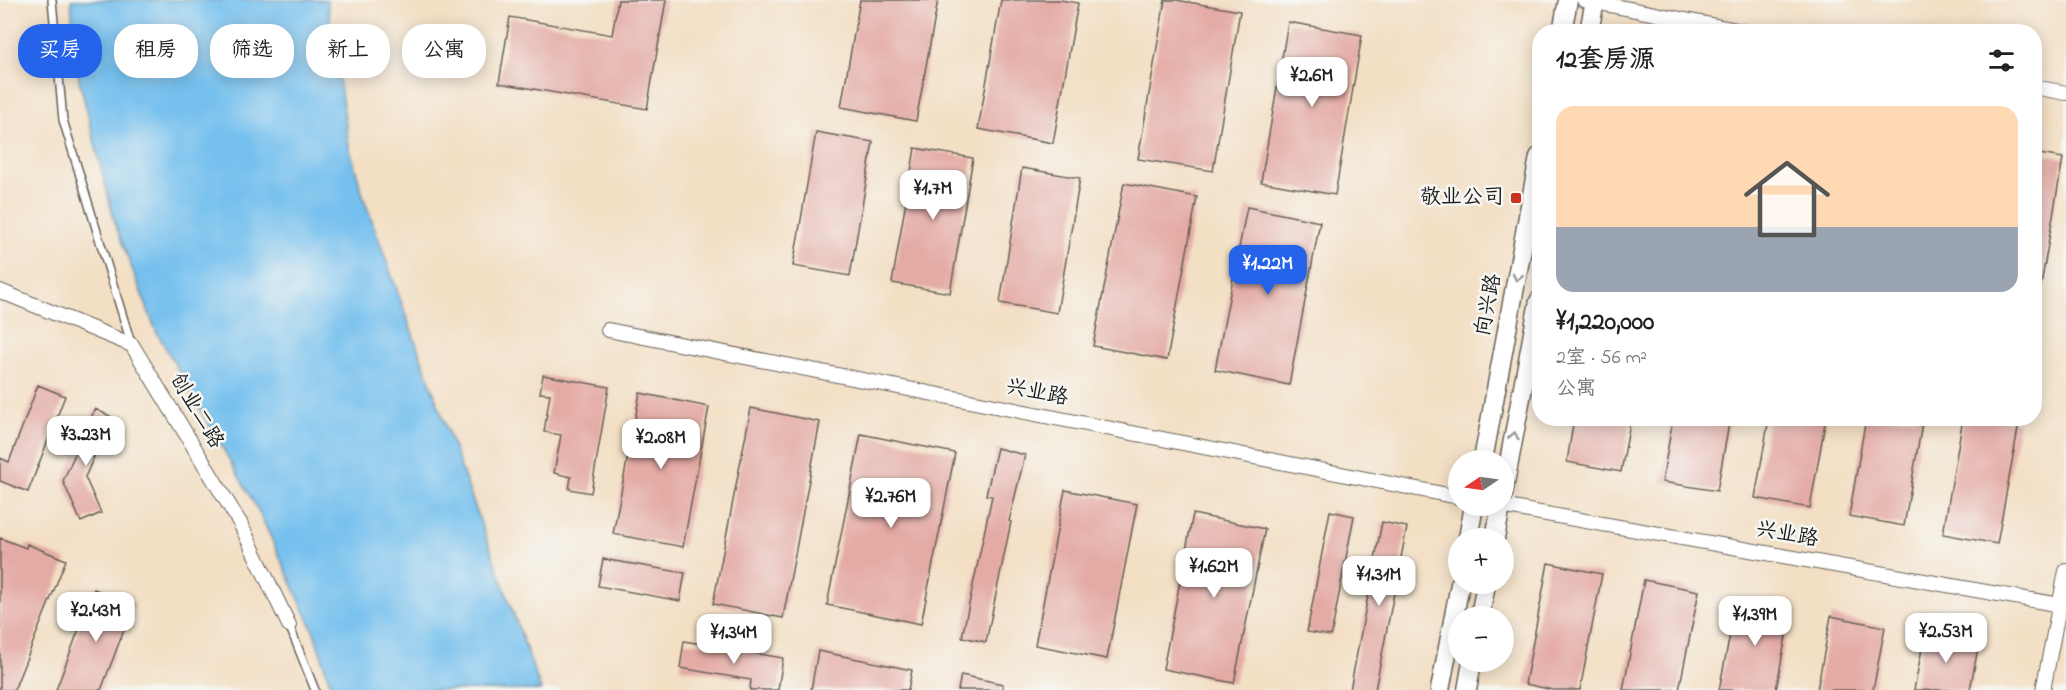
<!DOCTYPE html>
<html lang="zh">
<meta charset="utf-8">
<style>
body{margin:0;font-family:"Indie Flower","LXGW WenKai TC",sans-serif;background:#f6f6f6;color:#222;height:100vh;display:flex;flex-direction:column;font-size:22px;white-space:nowrap}
*{box-sizing:border-box;margin:0}
p{font-size:20px;color:#767676}
.icon{flex:none;width:33px;height:33px;fill:none;stroke:currentColor;stroke-width:2;stroke-linecap:round;stroke-linejoin:round}
.map{position:relative;flex:1;overflow:hidden}
.panel{position:absolute;left:1532px;top:24px;width:510px;height:402px;display:flex;flex-direction:column;background:#fff;border-radius:24px;box-shadow:0 3px 15px #0003}
.panel>*{flex:none}
.top-card{position:absolute;left:18px;top:24px;width:570px;height:54px;display:flex;gap:12px}
.needle{width:39px;rotate:257deg}
.controls{position:absolute;left:1448px;top:450px;display:grid;gap:12px}
.controls a{display:grid;place-items:center;width:66px;height:66px;border-radius:50%;background:#fff;box-shadow:0 3px 15px #0003;font-size:30px}
.price{position:absolute;translate:-50% -51px;padding:0 14px;border-radius:12px;background:#fff;color:#222;font-size:20px;line-height:39px;filter:drop-shadow(0 2px 3px #0008)}
.price::after{content:'';position:absolute;left:50%;top:36px;width:18px;height:14px;margin-left:-9px;background:inherit;clip-path:polygon(0 0,100% 0,50% 100%)}
.price.active{background:#2563eb;color:#fff}
ul{padding:0;list-style:none}
li{display:grid;align-content:center;gap:12px;height:318px;padding:0 24px}
li+li{border-top:2px solid #e0e0e0}
li span{display:grid;place-items:center;height:186px;border-radius:18px;color:#555}
li>.icon{margin-inline-start:auto}
span .icon{width:108px;height:108px;fill:#fffc;stroke-width:1}
li b{font-size:26px}
h2{display:flex;justify-content:space-between;align-items:center;height:72px;padding:0 24px;font-size:26px}
.chip{padding:0 21px;border-radius:24px;background:#fff;box-shadow:0 3px 15px #0003;font-size:21px;line-height:54px}
.chip.active{background:#2563eb;color:#fff}
.map>svg:first-child{display:block}
.water{fill:#74c0ee;stroke:#486e85;stroke-width:1.5}
.building{fill:#e4aaa4}
.lines{fill:none;stroke-linecap:round;stroke-linejoin:round}
.lane-casing{stroke:#676057;stroke-width:10}
.street-casing{stroke:#676057;stroke-width:16}
.secondary-casing{stroke:#676057;stroke-width:21}
.lane{stroke:#fff;stroke-width:7}
.street{stroke:#fff;stroke-width:14}
.secondary{stroke:#fff;stroke-width:18}
.oneway{stroke:#999}
.poi-dot{fill:#c8321e;stroke:#f6f6f2;stroke-width:2}
.labels{text-anchor:middle;dominant-baseline:central;stroke-width:5;stroke-linejoin:round;paint-order:stroke}
.poi-label{font-size:21px;fill:#1c1c1c;stroke:#f6f6f2;text-anchor:end}
.street-label{font-size:21px;fill:#1c1c1c;stroke:#f6f6f2}
</style>
<div class="map">
<svg width="2066" height="690" viewBox="0 0 2066 690">
<rect width="100%" height="100%" fill="#f6f6f2"/>
<filter id="ink" filterUnits="userSpaceOnUse"><feTurbulence type="fractalNoise" baseFrequency=".0167" numOctaves="2"/><feDisplacementMap in="SourceGraphic" scale="12" xChannelSelector="R" yChannelSelector="G"/><feConvolveMatrix kernelMatrix="1 2 1 2 8 2 1 2 1" color-interpolation-filters="sRGB"/></filter>
<filter id="wash" filterUnits="userSpaceOnUse"><feTurbulence type="fractalNoise" baseFrequency=".008" numOctaves="4" result="noise"/><feDisplacementMap in="SourceGraphic" scale="24" xChannelSelector="R" yChannelSelector="G"/><feGaussianBlur stdDeviation="1.35" result="paint"/><feColorMatrix in="noise" values="0 0 0 0 0 0 0 0 0 0 0 0 0 0 0 0 0 1.4 0 .05"/><feComposite in="paint" operator="in"/></filter>
<g filter="url(#wash)">
<rect width="100%" height="100%" fill="#f3dfc4"/>
<path class="water" d="M71,0H327L349,146L363,196L541,690H332L314,632L260,514L156,331L115,224L75,63Z"/>
<g id="blocks">
<path class="building" d="M618,0H666L647,109L499,83L510,17L612,35Z
M860,0H938L916,121L841,107Z
M1001,0H1060L1078,3L1053,143L978,129Z
M1165,0H1176L1240,11L1213,171L1138,159Z
M1288,22L1362,35L1335,195L1261,182Z
M816,132L873,142L850,276L793,266Z
M915,148L973,158L950,293L892,283Z
M2034,153L2063,158L2041,285L2034,284Z
M1022,168L1080,178L1057,313L1000,303Z
M1124,183L1197,197L1167,360L1093,346Z
M1247,207L1320,222L1289,385L1215,370Z
M543,375L609,387L591,493L569,489L571,477L554,473L561,435L544,432L550,394L540,393Z
M38,385L65,396L28,492L0,481V458L9,462Z
M640,393L709,407L683,547L613,534Z
M751,408L820,422L783,618L713,604Z
M95,409L112,417L85,477L101,513L81,522L63,481Z
M1574,418H1631L1621,472L1567,462Z
M1673,418H1730L1717,491L1662,482Z
M1769,418H1826L1810,508L1755,498Z
M1866,418H1923L1904,526L1849,516Z
M1963,418H1994L2019,423L1997,544L1943,534Z
M861,434L955,453L921,624L827,605Z
M997,448L1025,455L1009,521L1011,522L986,642L962,637L992,496L986,495Z
M1065,490L1137,504L1107,659L1035,645Z
M1330,511L1354,516L1331,636L1307,632Z
M1193,514L1265,529L1234,683L1163,669Z
M1382,522L1407,527L1375,690H1350Z
M0,538L26,548L27,544L66,560L14,690H0Z
M603,559L685,573L680,601L598,586Z
M1548,563L1602,574L1580,690H1553L1525,684Z
M1644,580L1699,591L1679,690H1623Z
M94,589L134,604L101,690H56Z
M1737,599L1791,609L1776,690H1719Z
M1831,616L1885,627L1873,690H1817Z
M1925,633L1979,643L1970,690H1914Z
M684,641L783,658L778,690H750L751,680L680,668Z
M818,651L912,670L908,690H811Z
M961,675L1003,684V690H958Z"/>
</g>
</g>
<g filter="url(#ink)">
<use href="#blocks" fill-opacity="0" stroke="#676057" stroke-width="1.5"/>
<g class="lines">
<g class="lane-casing">
<path id="lane" d="M52,0L63,120L131,343
M289,625L315,690"/>
</g>
<g class="street-casing">
<path id="street" d="M1584,0L1747,32
M2034,87L2066,93
M0,291L132,345L240,523L289,625
M608,330L1458,497
M1501,506L2066,606
M2043,690L2066,571"/>
</g>
<g class="secondary-casing">
<path id="secondary" d="M1562,32L1568,0
M1589,32L1595,0
M1483,460L1539,157
M1503,494L1539,301
M1468,538L1474,506
M1495,538L1501,506
M1480,616L1486,584
M1440,690L1460,584
M1467,690L1472,662"/>
</g>
<use href="#lane" class="lane"/>
<use href="#street" class="street"/>
<use href="#secondary" class="secondary"/>
</g>
<defs><path id="oneway-chevron" d="M-2-3.5L2.5 0L-2 3.5" fill="none" stroke-width="1.6" stroke-linecap="round" stroke-linejoin="round" transform="scale(1.5)"/></defs>
<g class="oneway">
<use href="#oneway-chevron" transform="translate(1517 277) rotate(101)"/>
<use href="#oneway-chevron" transform="translate(1514 436) rotate(-79)"/>
</g>
</g>
<rect class="poi-dot" x="1510" y="192" width="12" height="12" rx="3"/>
<g class="labels">
<g class="poi-label">
<text x="1504" y="198">敬业公司</text>
</g>
<g class="street-label">
<text transform="translate(1489 305) rotate(-79)">向兴路</text>
<text transform="translate(1037 393) rotate(11)">兴业路</text>
<text transform="translate(196 411) rotate(59)">创业二路</text>
<text transform="translate(1787 535) rotate(10)">兴业路</text>
</g>
</g>
</svg>
<div class="controls">
<a><svg class="needle" viewBox="-14 -14 28 28"><path d="M0-13l5 13h-10z" fill="#e53935"/><path d="M0 13l5-13h-10z" fill="#767676"/></svg></a>
<a>+</a>
<a>−</a>
</div>
<b class="price" style="left:1312px;top:108px">¥2.6M</b>
<b class="price" style="left:933px;top:221px">¥1.7M</b>
<b class="price active" style="left:1268px;top:296px">¥1.22M</b>
<b class="price" style="left:86px;top:467px">¥3.23M</b>
<b class="price" style="left:661px;top:470px">¥2.08M</b>
<b class="price" style="left:891px;top:529px">¥2.76M</b>
<b class="price" style="left:1214px;top:599px">¥1.62M</b>
<b class="price" style="left:1379px;top:607px">¥1.31M</b>
<b class="price" style="left:96px;top:643px">¥2.43M</b>
<b class="price" style="left:1755px;top:647px">¥1.39M</b>
<b class="price" style="left:1946px;top:664px">¥2.53M</b>
<b class="price" style="left:734px;top:665px">¥1.34M</b>
<div class="top-card">
<a class="chip active">买房</a>
<a class="chip">租房</a>
<a class="chip">筛选</a>
<a class="chip">新上</a>
<a class="chip">公寓</a>
</div>
<section class="panel">
<h2>12套房源<svg class="icon" aria-label="filters" viewBox="0 0 24 24"><path d="M4 7h16M4 17h16"/><circle cx="9" cy="7" r="2"/><circle cx="15" cy="17" r="2"/></svg></h2>
<ul>
<li><span style="background:linear-gradient(#ffd9b3 65%,#9aa5b1 0)"><svg class="icon" aria-label="home" viewBox="0 0 24 24"><path d="M3 11l9-7 9 7M6 9v11h12V9"/></svg></span><div><b>¥1,220,000</b><p>2室 · 56 m²</p><p>公寓</p></div></li>
</ul>
</section>
</div>
